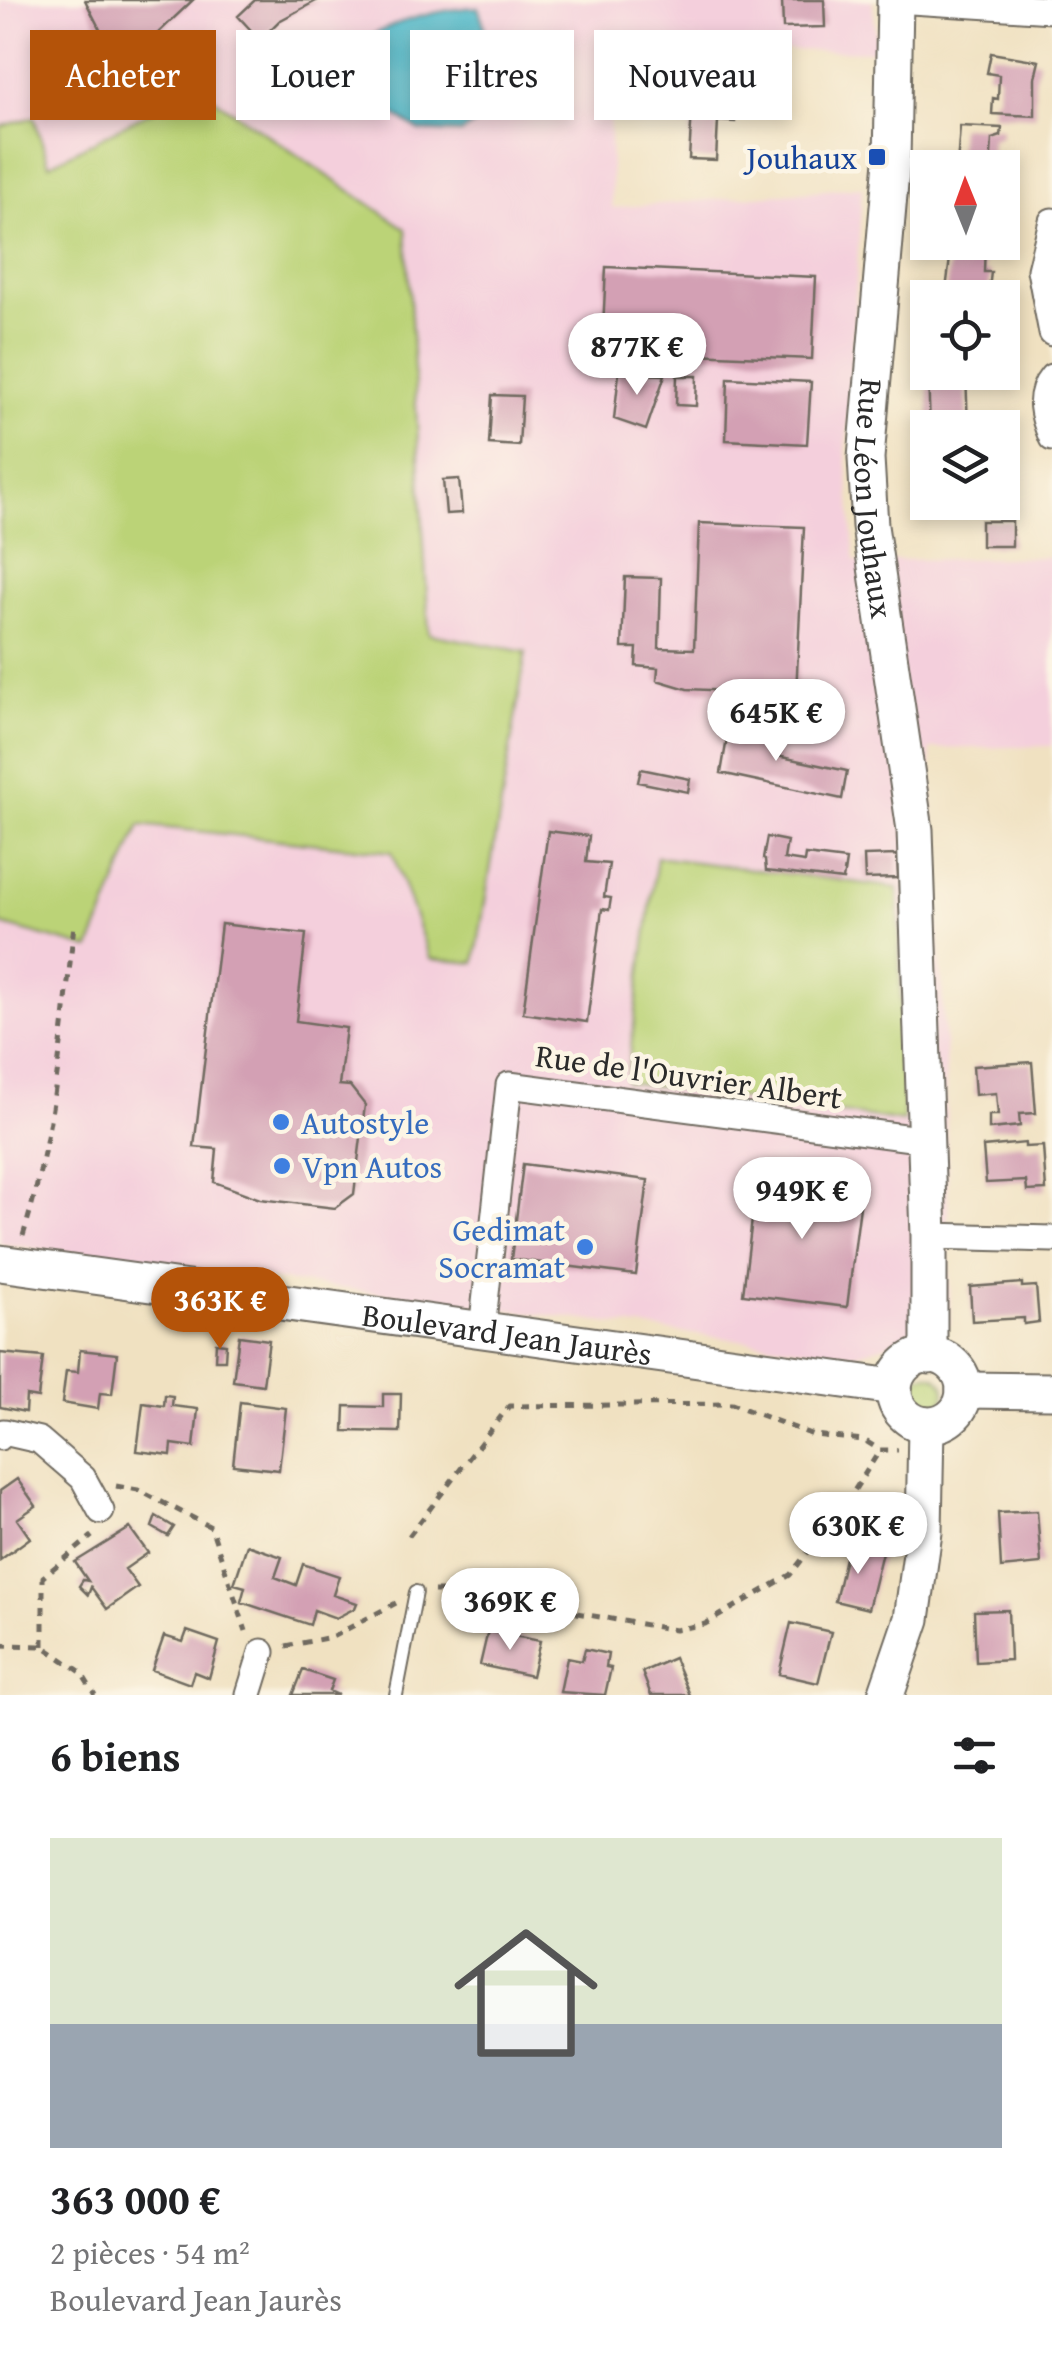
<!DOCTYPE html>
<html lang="fr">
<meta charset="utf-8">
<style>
body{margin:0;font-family:"Gentium Book Plus",serif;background:#f6f6f6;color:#202124;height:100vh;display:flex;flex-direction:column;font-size:38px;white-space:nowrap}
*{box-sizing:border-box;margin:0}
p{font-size:32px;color:#757577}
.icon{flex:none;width:55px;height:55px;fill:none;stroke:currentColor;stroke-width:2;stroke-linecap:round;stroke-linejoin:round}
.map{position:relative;height:1695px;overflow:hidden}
.side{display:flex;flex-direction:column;background:#fff;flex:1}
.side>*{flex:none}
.hud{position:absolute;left:30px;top:30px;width:992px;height:90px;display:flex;gap:20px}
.needle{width:65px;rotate:359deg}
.fabs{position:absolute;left:910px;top:150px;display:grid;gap:20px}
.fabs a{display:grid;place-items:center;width:110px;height:110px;border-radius:0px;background:#fff;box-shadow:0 5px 15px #0003;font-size:50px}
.price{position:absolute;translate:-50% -85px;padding:0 22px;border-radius:35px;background:#fff;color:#222;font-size:32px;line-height:65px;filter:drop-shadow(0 2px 5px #0008)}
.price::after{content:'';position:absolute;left:50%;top:60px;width:30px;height:22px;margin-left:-15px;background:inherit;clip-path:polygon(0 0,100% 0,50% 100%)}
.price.current{background:#b45309;color:#fff}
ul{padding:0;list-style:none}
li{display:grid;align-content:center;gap:20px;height:530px;padding:0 50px}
li span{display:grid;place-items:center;height:310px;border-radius:0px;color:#555}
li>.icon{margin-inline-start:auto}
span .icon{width:180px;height:180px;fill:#fffc;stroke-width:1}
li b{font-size:42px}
h2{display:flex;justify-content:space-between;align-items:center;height:120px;padding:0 50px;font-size:42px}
.chip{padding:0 35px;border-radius:0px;background:#fff;box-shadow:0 5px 15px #0003;font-size:35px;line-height:90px}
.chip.current{background:#b45309;color:#fff}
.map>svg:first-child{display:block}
.built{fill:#f4cfdc}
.green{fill:#bbd377;stroke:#737f51;stroke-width:2.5}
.water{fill:#4ab5c7;stroke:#3a7079;stroke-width:2.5}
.building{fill:#d3a0b4}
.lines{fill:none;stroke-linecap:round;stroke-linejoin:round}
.lane-casing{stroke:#706b60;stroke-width:16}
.street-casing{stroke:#706b60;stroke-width:29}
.secondary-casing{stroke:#706b60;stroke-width:39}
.path{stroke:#706b60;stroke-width:5;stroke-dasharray:8 8;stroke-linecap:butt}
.lane{stroke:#fff;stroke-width:12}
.street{stroke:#fff;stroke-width:25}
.secondary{stroke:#fff;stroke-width:35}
.transit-dot{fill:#1a4fb4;stroke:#fcf5e5;stroke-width:4}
.shop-dot{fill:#3f7fe0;stroke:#fcf5e5;stroke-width:4}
.labels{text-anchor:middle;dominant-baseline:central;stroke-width:9;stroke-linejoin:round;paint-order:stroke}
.transit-label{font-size:32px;fill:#164399;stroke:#fcf5e5;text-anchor:end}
.street-label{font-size:32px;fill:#2b2b2b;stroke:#fcf5e5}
.shop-label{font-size:32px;fill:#366cbe;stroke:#fcf5e5;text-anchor:start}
</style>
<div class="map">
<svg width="1052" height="1695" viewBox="0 0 1052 1695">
<rect width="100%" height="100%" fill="#fcf5e5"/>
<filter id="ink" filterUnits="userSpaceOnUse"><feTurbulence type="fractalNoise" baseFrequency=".01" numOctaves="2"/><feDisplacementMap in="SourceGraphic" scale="20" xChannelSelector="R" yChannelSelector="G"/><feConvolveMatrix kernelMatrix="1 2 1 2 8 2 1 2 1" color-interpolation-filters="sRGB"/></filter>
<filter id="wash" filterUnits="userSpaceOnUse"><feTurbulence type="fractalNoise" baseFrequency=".0048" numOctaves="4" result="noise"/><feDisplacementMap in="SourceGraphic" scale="40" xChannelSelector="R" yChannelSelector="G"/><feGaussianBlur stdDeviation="2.25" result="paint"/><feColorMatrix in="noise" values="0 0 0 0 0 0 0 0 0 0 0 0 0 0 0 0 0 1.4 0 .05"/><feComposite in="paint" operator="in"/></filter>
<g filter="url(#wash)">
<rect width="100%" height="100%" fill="#f0e1c1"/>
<path class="built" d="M0,0H872L878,51L608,49L612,208L862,187L846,453L855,561L1052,557V746L930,749L945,1046L950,1324L854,1355L0,1244Z"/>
<path class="green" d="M197,87L406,229L429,634L526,652L475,963L430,959L392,852L140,825L90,949L0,924V127L34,117L49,165Z
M657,857L898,888L904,1122L626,1082Z
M911 1392a17 17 0 1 1 34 0a17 17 0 1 1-34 0Z"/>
<path class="water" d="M478,7L484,25L489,107L483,119L460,133L420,131L365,96L349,79C353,68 356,50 364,42C387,21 447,8 478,7Z"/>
<g id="blocks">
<path class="building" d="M85,0H193L156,35L161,44L118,65Z
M255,0H318L279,21L260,40L238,16Z
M782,0H824L825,27L783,28Z
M991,53L1039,61L1035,78V116L992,114L993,98L998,99L999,75L987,73Z
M644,54L647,83L620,86L617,57Z
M693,92L736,94L735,122L718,121L716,160L689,159Z
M960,126L1002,128L1001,136L992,139L991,156L1000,160L999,168L957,166Z
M952,242H985L984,272H991L988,298H945Z
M606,267L816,277L812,359L602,350Z
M619,373L665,375L646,430L614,419Z
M966,373L968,428H930L928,375Z
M677,376H697L696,406L676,405Z
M728,378L811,382L807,444L726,440Z
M492,395L522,396L519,446L489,444Z
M459,479L462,513L446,514L443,480Z
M981,521H1012V546H981Z
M699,523L804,527L796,694L687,689L657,680L658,668L636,666L637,648H622L625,577L661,578L659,648L694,649Z
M726,723L780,737L777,756L847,771L842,799L721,773L728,733L723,732Z
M641,769L690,779L688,792L638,782Z
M548,831L589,836L586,862L609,864L604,897L611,898L609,910L602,909L587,1022L523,1013Z
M767,837L787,841L784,859L804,862L805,855L846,860L843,880L766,871L765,860L763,859Z
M897,855L898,878L865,879L864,856Z
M221,924L306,934L296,1021L346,1028L339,1085L350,1086L365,1105L354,1194L335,1208L260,1199L214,1182L217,1149L194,1147Z
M1032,1062L1036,1113L1019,1114L1020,1126L989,1129V1115H998L996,1093L975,1095L973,1066Z
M1025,1143V1147L1043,1146L1046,1190L1027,1191L1026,1181L986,1183L983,1147Z
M523,1164L648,1180L636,1275L511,1259Z
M757,1178L862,1191L847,1307L743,1294Z
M1022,1283V1287L1036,1286L1039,1322L1024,1324V1318L972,1321L970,1287Z
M239,1336L269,1340L263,1385L233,1381Z
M216,1343L226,1344L225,1360H215Z
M80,1350L117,1354L112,1394L100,1393L98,1409L62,1403L66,1371L78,1372Z
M0,1353L43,1357L38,1398L26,1396L25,1412L0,1407Z
M383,1394H401L400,1432L344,1431L345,1406L383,1407Z
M165,1395L173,1396L172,1406L198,1409L194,1447L172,1444L171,1455L137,1451L143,1403L164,1406Z
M240,1402L286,1408L279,1470L233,1465Z
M17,1479L36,1506L17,1519L30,1538L0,1560V1491Z
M870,1505L883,1508L880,1521L867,1518Z
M1037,1511L1041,1564L1001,1568L998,1513Z
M156,1516L174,1527L168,1536L152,1527Z
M130,1528L148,1553L125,1569L138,1587L107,1609L91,1587L88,1595L79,1586L83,1580L88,1581L75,1562Z
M247,1545L282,1557L275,1577L296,1585L303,1564L339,1576L333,1595L357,1603L355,1608L336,1618L314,1610L310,1625L241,1602L245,1587L234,1584Z
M848,1545L882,1552L868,1609L835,1601Z
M1008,1610L1010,1660L976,1662L974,1611Z
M791,1623L831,1632L818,1683L779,1674Z
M187,1631L219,1642L209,1678L194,1672L190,1684L152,1670L164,1636L183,1642Z
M488,1631L540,1641L532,1676L480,1665Z
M585,1649L608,1654L606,1667L611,1668L605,1695L560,1692L567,1658L582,1661Z
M674,1658L690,1695H651L642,1672Z
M303,1670L333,1680L329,1691L338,1695H293Z"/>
</g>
</g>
<g filter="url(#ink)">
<use href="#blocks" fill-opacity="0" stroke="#706b60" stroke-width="2.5"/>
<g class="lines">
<g class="lane-casing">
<path id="lane" d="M396,1695L416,1592"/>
</g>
<g class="street-casing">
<path id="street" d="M895,0L1052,10
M1052,221L1040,270L1052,333
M1052,377C1036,396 1043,417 1052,438
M929,1236L1052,1239
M482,1330L509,1085L926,1140
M0,1437L4,1432L39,1440L83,1478L101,1511
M249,1694L262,1652"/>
</g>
<g class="secondary-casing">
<g id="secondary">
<path id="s1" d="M895,0L892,161L866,458L870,526L915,830L929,1236V1356"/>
<path id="s2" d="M0,1263L894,1387"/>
<circle cx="929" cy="1390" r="35"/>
<path d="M964,1390L1052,1391"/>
<path d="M886,1695L912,1619L924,1532L926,1425"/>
</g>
</g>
<path class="path" d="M23,1236C54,1136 63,1029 74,924
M116,1486L138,1490L211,1527L246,1631
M409,1536L509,1406L732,1404L813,1435L864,1440L880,1450H898
M434,1591H450L675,1630L705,1624L790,1575L845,1505L880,1450
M0,1645L43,1646L81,1672L95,1695
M43,1646V1577L92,1536
M286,1646L332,1637L396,1603"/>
<use href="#lane" class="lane"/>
<use href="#street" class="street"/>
<use href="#secondary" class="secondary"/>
</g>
</g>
<rect class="transit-dot" x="867" y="147" width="20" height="20" rx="5"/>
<g class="shop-dot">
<circle cx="281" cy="1122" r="10"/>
<circle cx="282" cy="1166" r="10"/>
<circle cx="585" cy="1247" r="10"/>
</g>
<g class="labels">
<g class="transit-label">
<text x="857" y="157">Jouhaux</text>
</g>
<g class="street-label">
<text stroke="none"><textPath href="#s1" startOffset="500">Rue Léon Jouhaux</textPath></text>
<text transform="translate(689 1076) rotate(8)">Rue de l'Ouvrier Albert</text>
<text stroke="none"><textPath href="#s2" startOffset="512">Boulevard Jean Jaurès</textPath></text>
</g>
<g class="shop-label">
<text x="301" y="1122">Autostyle</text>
<text x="302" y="1166">Vpn Autos</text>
<text x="565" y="1229" text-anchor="end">Gedimat<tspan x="565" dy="37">Socramat</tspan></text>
</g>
</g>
</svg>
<div class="fabs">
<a><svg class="needle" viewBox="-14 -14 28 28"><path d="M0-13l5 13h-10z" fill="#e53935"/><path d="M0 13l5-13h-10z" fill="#757577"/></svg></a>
<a><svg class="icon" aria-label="locate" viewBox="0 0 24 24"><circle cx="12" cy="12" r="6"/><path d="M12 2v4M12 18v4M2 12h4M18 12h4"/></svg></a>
<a><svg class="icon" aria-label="layers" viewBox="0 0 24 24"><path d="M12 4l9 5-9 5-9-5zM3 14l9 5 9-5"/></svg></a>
</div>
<b class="price" style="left:637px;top:398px">877K €</b>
<b class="price" style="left:776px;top:764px">645K €</b>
<b class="price" style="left:802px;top:1242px">949K €</b>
<b class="price current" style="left:220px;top:1352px">363K €</b>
<b class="price" style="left:858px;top:1577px">630K €</b>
<b class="price" style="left:510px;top:1653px">369K €</b>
<div class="hud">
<a class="chip current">Acheter</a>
<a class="chip">Louer</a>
<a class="chip">Filtres</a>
<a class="chip">Nouveau</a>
</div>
</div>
<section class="side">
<h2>6 biens<svg class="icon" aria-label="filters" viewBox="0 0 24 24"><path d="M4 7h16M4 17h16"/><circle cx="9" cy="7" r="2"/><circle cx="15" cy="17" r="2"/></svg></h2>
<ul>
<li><span style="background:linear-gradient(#dfe7d0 60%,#9aa5b1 0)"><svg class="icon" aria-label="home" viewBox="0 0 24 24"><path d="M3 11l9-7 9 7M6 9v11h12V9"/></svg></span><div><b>363 000 €</b><p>2 pièces · 54 m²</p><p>Boulevard Jean Jaurès</p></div></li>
</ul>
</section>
